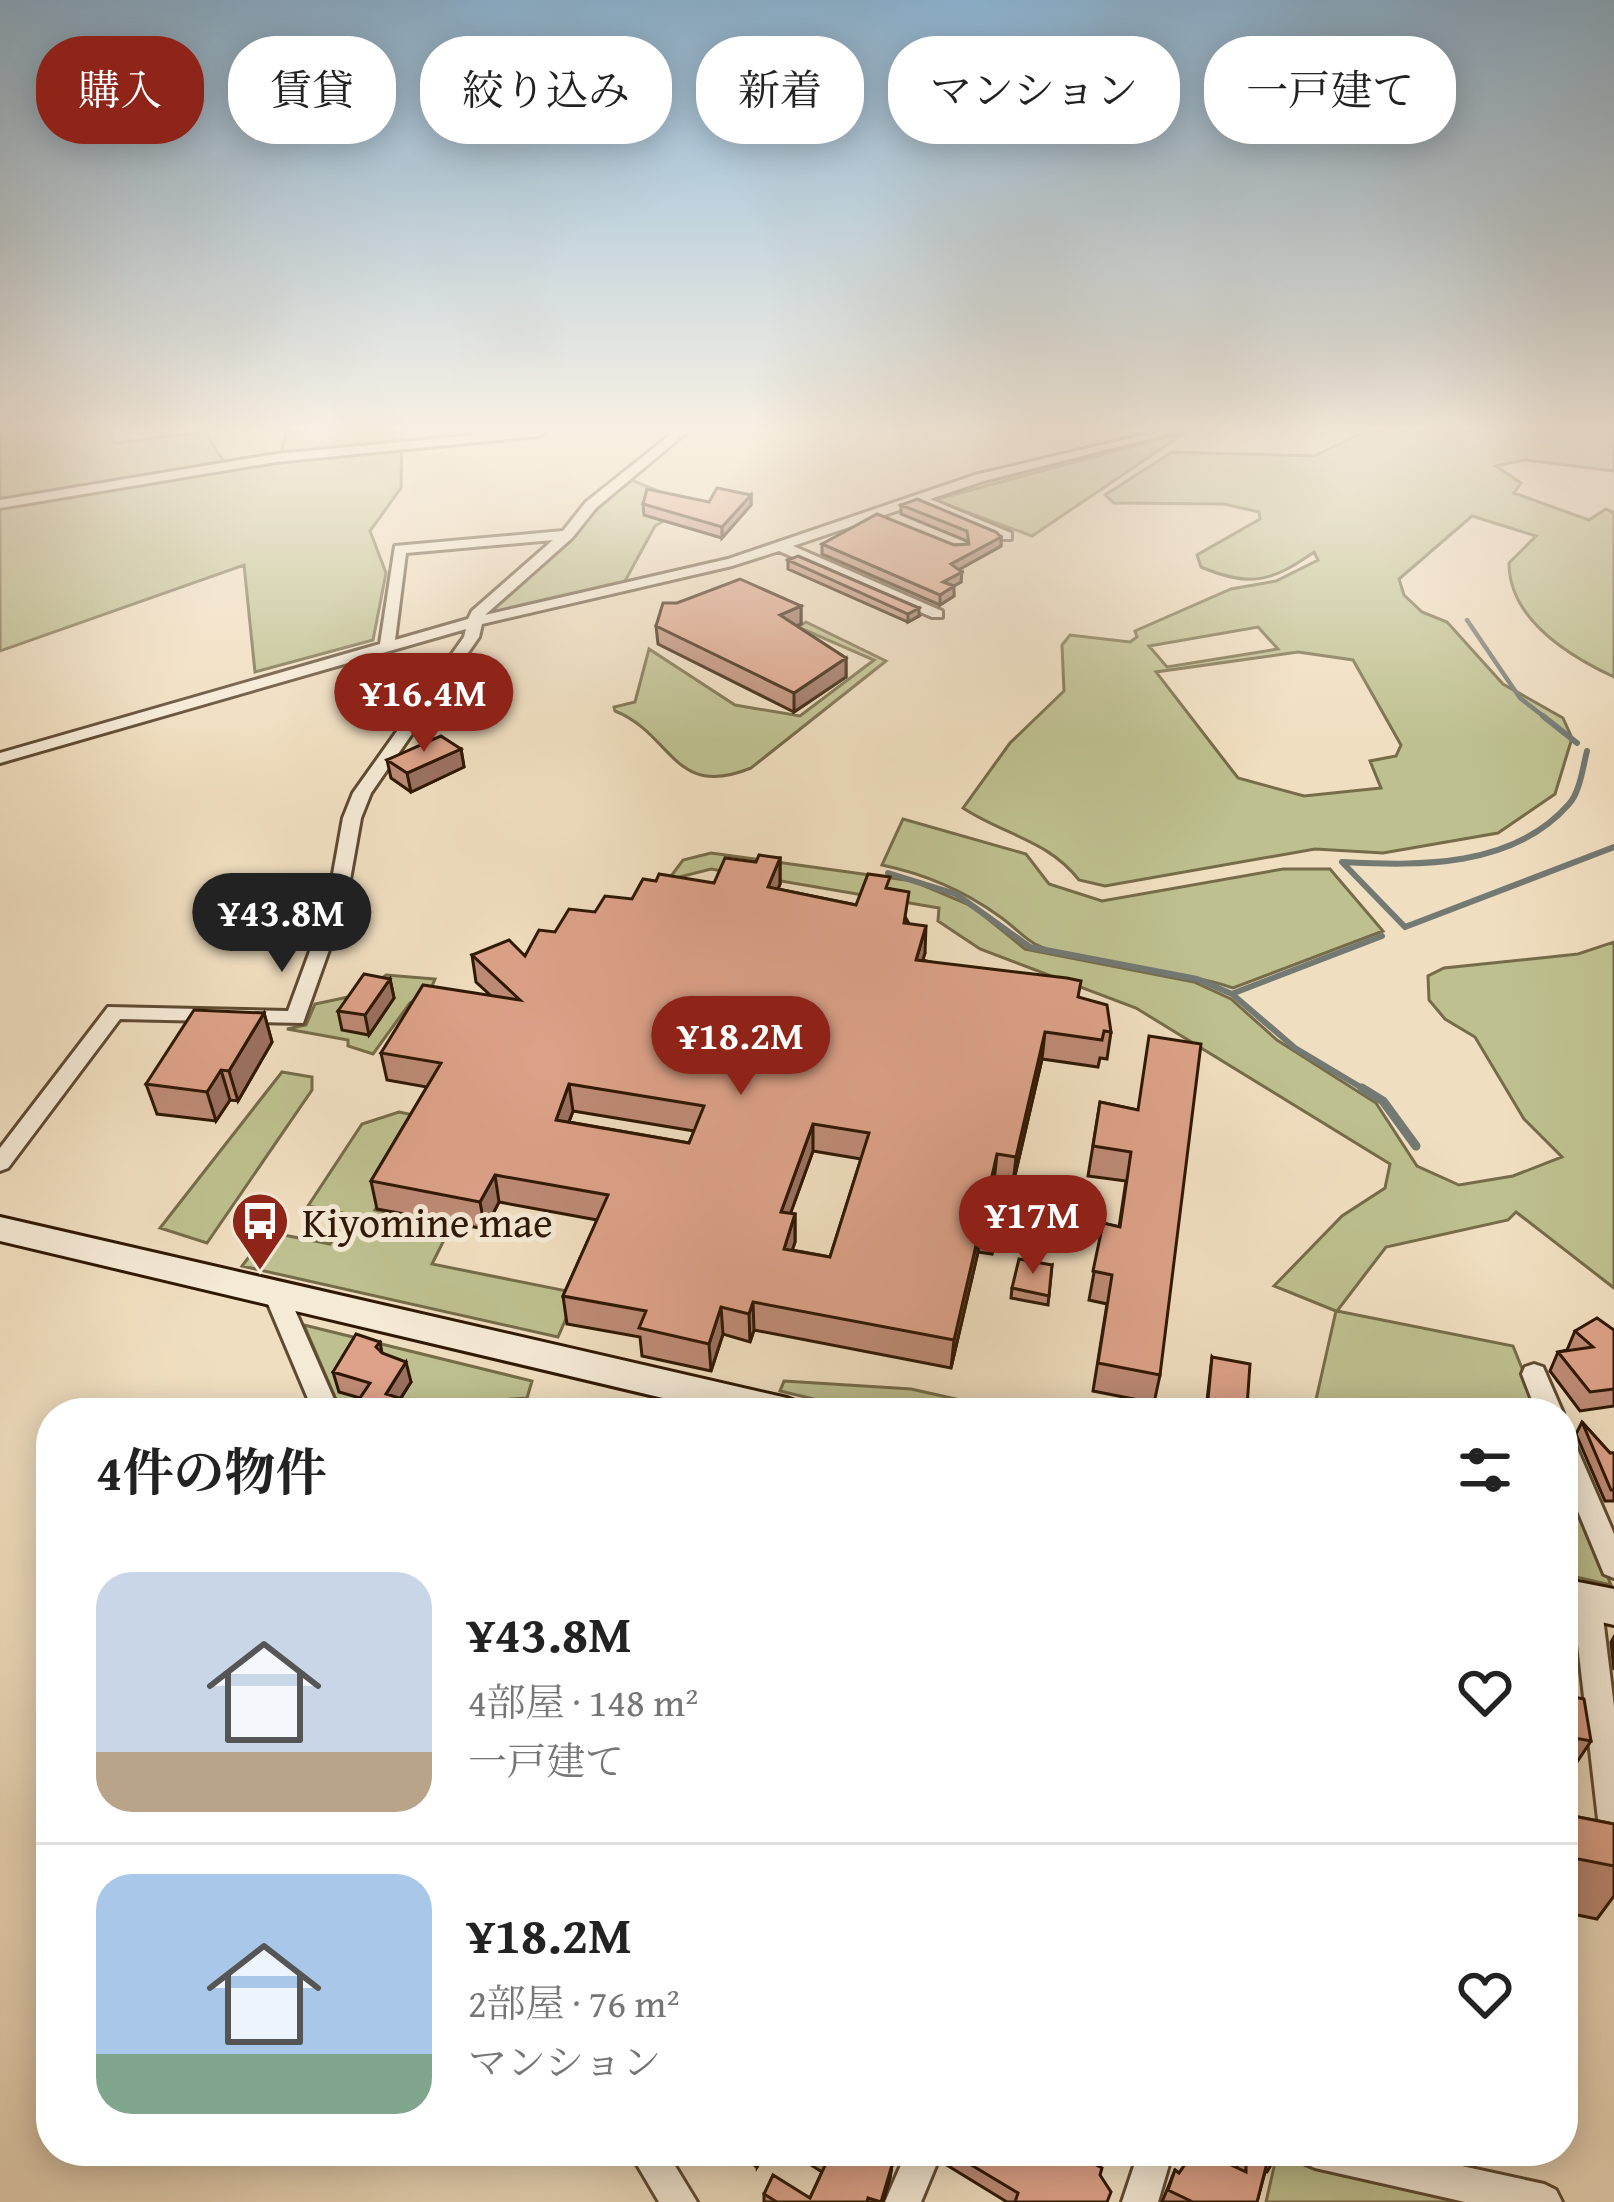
<!DOCTYPE html>
<html lang="ja">
<meta charset="utf-8">
<style>
body{margin:0;font-family:"Gentium Book Plus","Noto Serif JP",serif;background:#f2f2f2;color:#222;height:100vh;display:flex;flex-direction:column;font-size:45px;white-space:nowrap}
*{box-sizing:border-box;margin:0}
p{font-size:39px;color:#767676}
.icon{flex:none;width:66px;height:66px;fill:none;stroke:currentColor;stroke-width:2;stroke-linecap:round;stroke-linejoin:round}
.map{position:relative;flex:1;overflow:hidden}
.details{position:absolute;left:36px;top:1398px;width:1542px;height:768px;display:flex;flex-direction:column;background:#fff;border-radius:48px;box-shadow:0 6px 30px #0003}
.details>*{flex:none}
.hud{position:absolute;left:36px;top:36px;width:1542px;height:108px;display:flex;gap:24px}
.price{position:absolute;translate:-50% -102px;padding:0 27px;border-radius:42px;background:#8f2418;color:#fff;font-size:39px;line-height:78px;filter:drop-shadow(0 3px 6px #0008)}
.price::after{content:'';position:absolute;left:50%;top:72px;width:36px;height:27px;margin-left:-18px;background:inherit;clip-path:polygon(0 0,100% 0,50% 100%)}
.price.current{background:#222;color:#fff}
ul{padding:0;list-style:none}
li{display:flex;align-items:center;gap:36px;height:300px;padding:0 60px}
li+li{border-top:3px solid #e0e0e0}
li span{display:grid;place-items:center;flex:none;width:336px;height:240px;border-radius:36px;color:#555}
li>.icon{margin-inline-start:auto}
span .icon{width:144px;height:144px;fill:#fffc;stroke-width:1}
li b{font-size:51px}
h2{display:flex;justify-content:space-between;align-items:center;height:144px;padding:0 60px;font-size:51px}
.chip{padding:0 42px;border-radius:48px;background:#fff;box-shadow:0 6px 30px #0003;font-size:42px;line-height:108px}
.chip.current{background:#8f2418;color:#fff}
.map>svg:first-child{display:block}
.green{fill:#bec08f;stroke:#766c49;stroke-width:3;fill-rule:evenodd}
.lines{fill:none;stroke-linecap:round;stroke-linejoin:round}
.stream-far2{stroke:#737973;stroke-width:4.5}
.stream-far1{stroke:#737973;stroke-width:6}
.stream{stroke:#737973;stroke-width:9}
.canal{fill:#a1b9be;fill-rule:evenodd}
.minor-casing{stroke:#5f4a32;stroke-width:6}
.secondary-casing{stroke:#2f1803;stroke-width:6}
.minor{fill:#f5ead6;fill-rule:evenodd}
.secondary{fill:#f5ead6;fill-rule:evenodd}
.wall{fill:#be8b76;stroke:#2f1803;stroke-width:3;fill-rule:evenodd}
.shaded-wall{fill:#9b7160;stroke:#2f1803;stroke-width:3}
.building{fill:#dda289;stroke:#2f1803;stroke-width:3;fill-rule:evenodd}
.labels{text-anchor:middle;dominant-baseline:central;stroke-width:10;stroke-linejoin:round;paint-order:stroke}
.poi-label{font-size:42px;fill:#2f1803;stroke:#f5ead6;text-anchor:start}
</style>
<div class="map">
<svg width="1614" height="2202" viewBox="0 0 1614 2202">
<rect width="100%" height="100%" fill="#f0dec0"/>
<filter id="stains"><feTurbulence type="fractalNoise" baseFrequency=".00167" numOctaves="4"/><feColorMatrix values="0 0 0 0 .2 0 0 0 0 .09 0 0 0 0 .02 0 0 0 .5 -.17"/></filter>
<radialGradient id="worn" r=".72"><stop offset=".6" stop-color="#630" stop-opacity="0"/><stop offset="1" stop-color="#630" stop-opacity=".3"/></radialGradient>
<path class="green" d="M0,432H109L115,443L205,432L224,462L281,454L286,432H402L401,488L370,531L386,573L373,640L255,672L244,565L0,651Z
M1186,432L1032,536L934,500Z
M1364,432H1614V471L1525,460L1496,466L1521,483L1514,493L1589,520L1606,509L1614,513V677C1567,655 1509,619 1509,563L1536,536L1472,516L1399,579L1404,595L1422,612L1447,622L1503,684L1563,718L1572,738L1555,794L1498,833L1383,853L1315,849L1105,886L1079,880C1048,840 1004,835 963,808L1010,743L1064,691L1062,645L1070,635L1130,642L1137,637L1135,631L1231,589L1276,581L1318,560L1314,552C1270,583 1249,587 1201,567L1197,555L1260,519L1259,512L1224,504L1114,503L1105,495L1172,452L1314,456ZM1258,627L1278,649L1167,667L1149,646ZM1298,652L1353,660L1401,745L1396,756L1370,761L1381,788L1304,796L1238,778L1156,672Z
M629,479L658,491L648,499L672,516L655,526L624,583L486,615Z
M806,622L886,661L751,768C673,800 673,734 615,711L614,707L635,702L649,649L735,705L800,716L874,660L798,627Z
M903,819L1026,854L1049,884L1102,901L1283,869H1330L1383,931L1233,988C1175,968 1080,967 1035,944C1024,938 1011,924 999,916C963,890 925,874 882,865Z
M711,853L913,881L972,906L1025,949L1194,982L1231,999L1277,1040L1376,1103L1417,1166L1459,1185L1513,1176L1562,1157L1524,1119L1475,1037L1445,1019L1429,1000L1428,976L1444,968L1578,954L1614,942V1288L1516,1212L1508,1220L1386,1247L1337,1311L1513,1346L1540,1413H1313L1336,1311L1274,1286L1342,1216L1385,1188L1390,1164L1136,1008L980,949L938,921L939,908L711,869L668,880L683,860Z
M386,975L435,979L429,993L410,1003L373,1054L348,1046V1040L287,1029L306,1025L315,1004L362,994Z
M282,1072L312,1077V1090L207,1243L160,1228Z
M399,1112L428,1118L375,1210L451,1226L432,1264L577,1293L558,1337L242,1266L268,1232L330,1244L348,1214L308,1206L362,1124Z
M304,1325L532,1381L527,1398L455,1403L439,1413H389L338,1404Z
M784,1381L911,1389L1019,1413H872L780,1391Z
M1563,1468L1611,1585L1563,1574Z
M1276,2158L1466,2202H1266Z"/>
<g class="lines">
<path class="stream-far2" d="M1467,620L1520,698L1547,719"/>
<path class="stream-far1" d="M1543,716L1577,743
M888,873L956,894L1030,947L1197,979L1232,994L1295,1048L1367,1091
M1405,927L1342,862C1420,866 1513,868 1569,804C1580,792 1583,766 1587,751
M1405,927L1614,847
M1234,993L1382,936"/>
<path class="stream" d="M1362,1088L1383,1101L1416,1146"/>
<path class="canal" d="M1510,432H1534L1576,447L1568,452Z"/>
<g class="minor-casing">
<path id="minor" d="M506,432H545L539,436L276,462L0,508V500L276,454Z
M674,432H687L596,508L572,538L485,615L728,559L975,475L1156,432H1176L984,481L930,499L1011,533V539H1001L917,504L793,546L942,611V617H932L779,551L732,566L482,624L479,637L371,793L361,818L346,902L303,1023L120,1019L8,1168L0,1171V1148L108,1007L288,1011L328,902L343,818L353,793L464,637L466,629L0,763V753L380,644L395,546L563,531L586,502ZM553,540L472,611L468,619L395,640L406,553Z
M275,1283L283,1286L287,1292L340,1413H314L263,1292L267,1286Z
M1534,1364L1543,1367L1563,1413H1537L1522,1374L1525,1367Z
M1563,1433L1572,1437L1614,1534V1578L1604,1574L1563,1475Z
M1587,1589L1597,1592L1601,1601L1614,1707V1843L1603,1839L1599,1828L1573,1601L1577,1592Z
M629,2151H666L697,2202H659Z
M907,2151H942L921,2202H885Z
M1139,2151H1173L1158,2202H1122Z
M1298,2151H1393L1544,2184L1556,2190L1562,2202H1465L1315,2168L1303,2163Z"/>
</g>
<g class="secondary-casing">
<path id="secondary" d="M0,1217L787,1398L800,1403L805,1413H726L0,1241Z
M1563,1579L1614,1589V1625L1563,1613Z"/>
</g>
<use href="#minor" class="minor"/>
<use href="#secondary" class="secondary"/>
</g>
<path class="wall" d="M751,495V505L722,538L644,515L643,504L709,502Z
M901,505L1001,537V546L958,570L961,582L953,586L954,596L940,605L822,554V544L967,545V541L901,514Z
M788,560L919,616L908,622L788,569Z
M801,606V624L796,626L846,658V677L794,712L658,644L656,626Z
M461,749L464,767L411,792L391,778L387,760Z
M780,858V884L778,889L856,905L890,889L925,953L922,960L1079,997L1111,1032L1107,1059L1100,1058L1098,1067L1042,1059L1013,1184L994,1182L989,1203L1000,1205L997,1233L992,1254L978,1252L951,1368L754,1330L750,1342L723,1334L711,1371L642,1356L640,1337L567,1324L563,1296L597,1220L499,1202L485,1229L377,1209L371,1181L427,1087L387,1080L381,1053L490,995L476,982L472,955L525,956L555,932L595,912L632,899L656,881L714,883L756,862ZM573,1111L694,1131L689,1143L569,1122ZM813,1151L861,1159L830,1257L792,1250L795,1242V1214H790Z
M390,979L394,998L369,1035L342,1030L338,1011Z
M264,1013L272,1042L238,1101L230,1100L216,1121L157,1114L146,1084Z
M1100,1102L1137,1110L1160,1375L1154,1403L1093,1391L1107,1304L1089,1300L1103,1223L1119,1227L1126,1181L1088,1176Z
M1052,1265L1048,1305L1011,1298L1012,1288Z
M1614,1330V1406L1580,1411L1550,1371L1558,1352L1567,1350L1575,1331Z
M380,1342L382,1353L411,1382L401,1398H360L339,1392L333,1372Z
M1212,1357L1247,1407L1245,1413H1225L1206,1409Z
M1582,1422L1610,1453H1614V1501H1605L1576,1434Z
M1614,1637V1670L1611,1642Z
M1563,1695L1591,1741L1577,1762L1563,1760Z
M1563,1814L1614,1824V1896L1597,1919L1563,1912Z
M733,2151H766L757,2167Z
M789,2151H867L892,2165L890,2178L883,2202H764V2194L810,2198L822,2172Z
M947,2151L1100,2175L1107,2202H1007L945,2164Z
M1201,2151L1237,2168V2151H1276V2156L1267,2172H1265L1257,2202H1162L1175,2170L1179,2173L1196,2160Z"/>
<path class="shaded-wall" d="M751,495V505L722,538V527Z
M1001,537V546L951,574V564Z
M962,572L961,582L943,592V582Z
M954,586V596L940,605V595Z
M801,606V624L780,633V615Z
M919,608V616L908,622V614Z
M846,658V677L794,712V693Z
M461,749L464,767L411,792L407,773Z
M780,858V884L768,913V887Z
M926,926L925,953L915,986L916,960Z
M390,979L394,998L369,1035L365,1015Z
M264,1013L272,1042L238,1101L229,1071Z
M1045,1032L1042,1059L1013,1184L1016,1157Z
M221,1070L230,1100L216,1121L207,1092Z
M569,1084L573,1111L559,1147L556,1120Z
M813,1124V1151L781,1240V1212Z
M997,1154L994,1182L983,1230L986,1202Z
M495,1175L499,1202L485,1229L480,1202Z
M1000,1205L997,1233L992,1254L995,1226Z
M795,1214V1242L784,1276V1249Z
M981,1224L978,1252L951,1368L954,1340Z
M753,1302L754,1330L750,1342L749,1314Z
M721,1307L723,1334L711,1371L709,1344Z
M406,1362L411,1382L391,1413L386,1394Z
M409,1401L412,1413H401Z
M758,2151H766L757,2167L756,2154Z
M892,2165L890,2178L883,2202H881Z"/>
<path class="building" d="M717,488L751,495L722,527L643,504L647,489L709,502Z
M917,499L996,532L1001,537L951,564L962,572L943,582L954,586L940,595L822,544L877,514L954,545L969,544L967,531L901,505Z
M798,556L919,608L908,614L788,560Z
M740,579L801,606L780,615L846,658L794,693L656,626L663,603H677Z
M441,736L461,749L407,773L387,760Z
M759,855L780,858L768,887L856,905L868,874L890,877L886,888L909,892L904,923L926,926L916,960L1067,978L1081,981L1078,997L1107,1005L1111,1032L1104,1031L1102,1040L1045,1032L1016,1157L997,1154L986,1202L1000,1205L995,1226L981,1224L954,1340L753,1302L749,1314L721,1307L709,1344L639,1328L646,1311L563,1296L608,1195L495,1175L480,1202L371,1181L441,1063L381,1053L423,985L520,1000L472,955L509,940L525,956L539,930L555,932L569,909L595,912L605,896L632,899L643,879L656,881L659,874L714,883L725,858L756,862ZM569,1084L704,1106L689,1143L556,1120ZM813,1124L869,1133L830,1257L784,1249L795,1214L781,1212Z
M364,974L390,979L365,1015L338,1011Z
M194,1010L264,1013L229,1071L221,1070L207,1092L146,1084Z
M1149,1036L1201,1044L1160,1375L1098,1363L1112,1275L1093,1271L1103,1223L1120,1227L1131,1152L1093,1146L1100,1102L1138,1110Z
M1019,1259L1052,1265L1049,1296L1012,1288Z
M1597,1318L1614,1330V1389L1590,1392L1558,1352L1593,1347L1575,1331Z
M356,1334L380,1342L376,1347L382,1353L406,1362L386,1394L409,1401L401,1413H350L370,1383L333,1372Z
M1212,1357L1250,1364L1247,1407L1208,1399Z
M1582,1422L1610,1453H1614V1490H1611Z
M1563,1695L1584,1699L1591,1741L1563,1736Z
M1563,1814L1614,1824V1866L1563,1856Z
M810,2151H867L892,2165L881,2202L868,2198L867,2202H777L764,2194L773,2175L810,2198L827,2161Z
M948,2151H1070L1102,2168L1100,2175L1111,2192L1107,2202H1015L1018,2193Z
M1201,2151L1246,2172V2151H1276V2156L1269,2155L1257,2202H1193L1168,2190L1175,2170L1179,2173L1190,2157L1198,2161Z"/>
<linearGradient id="sky" x2="0" y2="1"><stop stop-color="#8bb6d7"/><stop offset="0.58" stop-color="#f8f0e3"/><stop offset="1" stop-color="#f8f0e3" stop-opacity="0"/></linearGradient>
<rect width="1614" height="740" fill="url(#sky)"/>
<defs>
<g id="bus-pin" transform="scale(3)"><path d="M0 17L-7.5 6A9.5 9.5 0 1 1 7.5 6Z" fill="#8f2418" stroke="#f5ead6"/><path d="M-5-6H5V4H4V6H2V4H-2V6H-4V4H-5ZM-3.5-4V0h7V-4ZM-3.5 1.2v1.5H-2V1.2ZM2 1.2v1.5H3.5V1.2Z" fill="#fff"/></g>
</defs>
<g fill-rule="evenodd">
<use href="#bus-pin" x="260" y="1221"/>
</g>
<g class="labels">
<g class="poi-label">
<text x="302" y="1221">Kiyomine mae</text>
</g>
</g>
<rect width="100%" height="100%" filter="url(#stains)"/>
<rect width="100%" height="100%" fill="url(#worn)"/>
</svg>
<b class="price" style="left:424px;top:755px">¥16.4M</b>
<b class="price current" style="left:282px;top:975px">¥43.8M</b>
<b class="price" style="left:741px;top:1098px">¥18.2M</b>
<b class="price" style="left:1033px;top:1277px">¥17M</b>
<div class="hud">
<a class="chip current">購入</a>
<a class="chip">賃貸</a>
<a class="chip">絞り込み</a>
<a class="chip">新着</a>
<a class="chip">マンション</a>
<a class="chip">一戸建て</a>
</div>
<section class="details">
<h2>4件の物件<svg class="icon" aria-label="filters" viewBox="0 0 24 24"><path d="M4 7h16M4 17h16"/><circle cx="9" cy="7" r="2"/><circle cx="15" cy="17" r="2"/></svg></h2>
<ul>
<li><span style="background:linear-gradient(#c9d6e8 75%,#b9a48a 0)"><svg class="icon" aria-label="home" viewBox="0 0 24 24"><path d="M3 11l9-7 9 7M6 9v11h12V9"/></svg></span><div><b>¥43.8M</b><p>4部屋 · 148 m²</p><p>一戸建て</p></div><svg class="icon" aria-label="heart" viewBox="0 0 24 24"><path d="M12 20l-8-8c-3-5 5-10 8-4 3-6 11-1 8 4z"/></svg></li>
<li><span style="background:linear-gradient(#a9c7e8 75%,#7fa58c 0)"><svg class="icon" aria-label="home" viewBox="0 0 24 24"><path d="M3 11l9-7 9 7M6 9v11h12V9"/></svg></span><div><b>¥18.2M</b><p>2部屋 · 76 m²</p><p>マンション</p></div><svg class="icon" aria-label="heart" viewBox="0 0 24 24"><path d="M12 20l-8-8c-3-5 5-10 8-4 3-6 11-1 8 4z"/></svg></li>
</ul>
</section>
</div>
